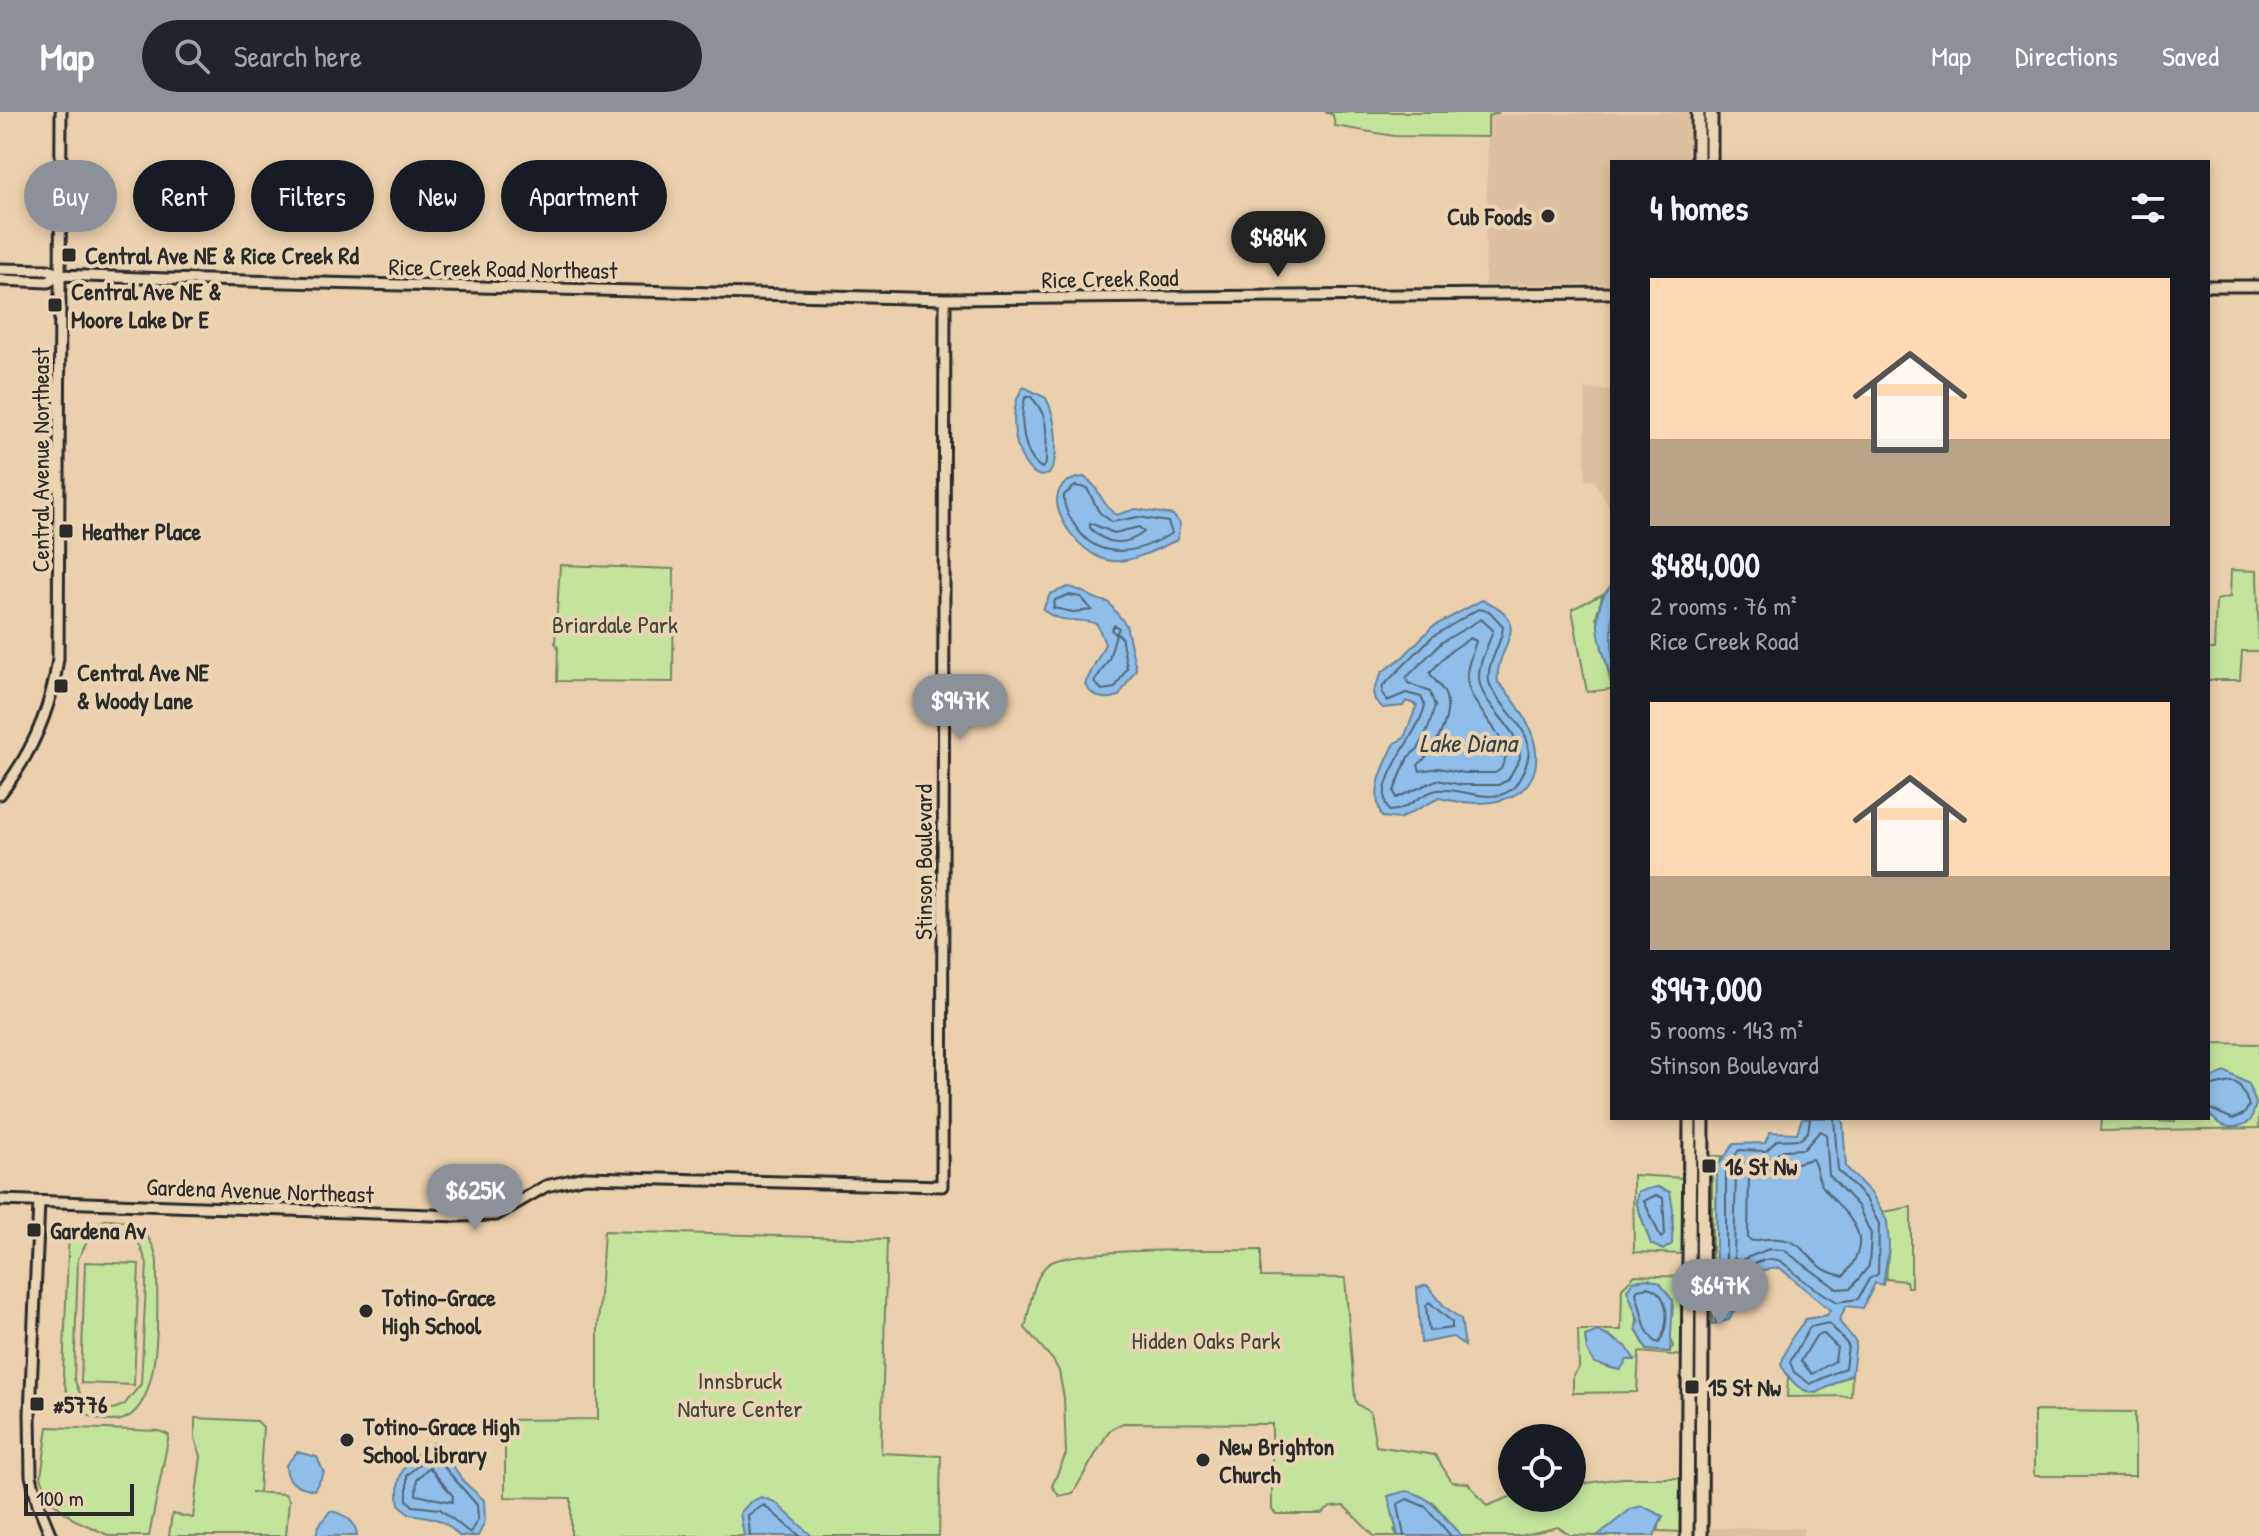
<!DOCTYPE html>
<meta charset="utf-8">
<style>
body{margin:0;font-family:"Patrick Hand",sans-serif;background:#20242c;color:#f1f3f6;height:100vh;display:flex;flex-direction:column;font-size:30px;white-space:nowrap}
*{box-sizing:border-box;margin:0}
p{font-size:26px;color:#9ea1a6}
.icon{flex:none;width:44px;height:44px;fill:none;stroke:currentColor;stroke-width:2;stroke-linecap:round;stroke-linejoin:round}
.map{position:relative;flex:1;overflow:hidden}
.sheet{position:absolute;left:1610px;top:48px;width:600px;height:960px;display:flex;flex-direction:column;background:#171b24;border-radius:0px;box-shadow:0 4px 12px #0003}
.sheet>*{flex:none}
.banner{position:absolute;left:24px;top:48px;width:760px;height:72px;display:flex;gap:16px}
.fabs{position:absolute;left:1498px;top:1312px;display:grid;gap:16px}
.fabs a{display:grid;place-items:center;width:88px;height:88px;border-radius:50%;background:#171b24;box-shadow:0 4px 12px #0003;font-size:40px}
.scale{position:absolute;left:24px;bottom:20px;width:110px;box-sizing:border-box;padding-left:8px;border:4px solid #2b2b2b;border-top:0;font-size:22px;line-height:28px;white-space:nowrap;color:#2b2b2b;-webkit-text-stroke:6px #e9d4b3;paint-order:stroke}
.price{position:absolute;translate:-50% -68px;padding:0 18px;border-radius:28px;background:#8c9099;color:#fff;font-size:26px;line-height:52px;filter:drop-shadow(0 2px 4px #0008)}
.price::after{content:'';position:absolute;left:50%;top:48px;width:24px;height:18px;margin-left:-12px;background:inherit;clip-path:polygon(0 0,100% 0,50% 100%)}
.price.current{background:#222;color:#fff}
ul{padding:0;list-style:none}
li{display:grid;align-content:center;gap:16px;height:424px;padding:0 40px}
li span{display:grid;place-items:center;height:248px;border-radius:0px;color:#555}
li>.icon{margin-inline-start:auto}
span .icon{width:144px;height:144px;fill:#fffc;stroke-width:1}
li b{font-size:34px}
h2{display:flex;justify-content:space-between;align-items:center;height:96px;padding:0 40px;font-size:34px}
.pill{padding:0 28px;border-radius:36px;background:#171b24;box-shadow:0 4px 12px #0003;font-size:28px;line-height:72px}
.pill.current{background:#8c9099;color:#fff}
header{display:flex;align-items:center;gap:48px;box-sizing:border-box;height:112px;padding:0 40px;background:#8c9099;color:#fff}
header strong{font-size:38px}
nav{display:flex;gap:44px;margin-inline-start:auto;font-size:28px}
.search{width:560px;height:72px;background:#20242c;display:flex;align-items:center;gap:20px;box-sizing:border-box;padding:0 28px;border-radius:44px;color:#9ea1a6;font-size:30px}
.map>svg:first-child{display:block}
.built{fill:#dbc19f}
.green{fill:#c4e49c;stroke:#788864;stroke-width:2;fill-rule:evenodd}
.water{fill:#8ebee9;stroke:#66839d;stroke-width:2}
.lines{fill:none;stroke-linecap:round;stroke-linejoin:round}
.shore{stroke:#536677;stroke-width:2}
.minor-casing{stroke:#2b2b2b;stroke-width:15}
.major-casing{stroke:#2b2b2b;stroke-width:17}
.minor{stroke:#e9d4b3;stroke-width:9}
.major{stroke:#e9d4b3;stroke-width:11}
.poi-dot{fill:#2b2b2b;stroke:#e9d4b3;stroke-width:3}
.labels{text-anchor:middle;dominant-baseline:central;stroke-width:8;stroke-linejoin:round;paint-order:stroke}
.poi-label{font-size:24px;font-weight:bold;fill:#2b2b2b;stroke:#e9d4b3;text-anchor:start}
.street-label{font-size:24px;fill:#2b2b2b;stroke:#e9d4b3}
.park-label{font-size:24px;fill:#42473c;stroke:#e9d4b3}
.water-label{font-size:26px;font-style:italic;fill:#3a4148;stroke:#e9d4b3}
</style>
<header>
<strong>Map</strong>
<div class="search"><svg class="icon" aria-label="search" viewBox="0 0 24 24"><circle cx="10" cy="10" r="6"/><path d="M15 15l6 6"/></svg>Search here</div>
<nav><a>Map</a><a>Directions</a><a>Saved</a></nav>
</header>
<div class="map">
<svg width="2259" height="1424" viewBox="0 0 2259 1424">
<rect width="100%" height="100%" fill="#ead0ac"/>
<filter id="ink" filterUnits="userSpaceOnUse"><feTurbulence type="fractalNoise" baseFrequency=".0125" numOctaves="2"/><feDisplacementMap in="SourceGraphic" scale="16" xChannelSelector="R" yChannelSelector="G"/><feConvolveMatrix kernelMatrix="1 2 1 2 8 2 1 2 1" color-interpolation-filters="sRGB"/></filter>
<g filter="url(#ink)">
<path class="built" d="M1689,0L1688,50H1612V172L1485,173L1488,3Z
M1585,277L1612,278V400L1594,369L1585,368Z
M1711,1416H1803V1424H1711Z"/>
<path class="green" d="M1325,0H1497L1498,1L1488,4V25L1394,24L1335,14L1333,3Z
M560,453L674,457L673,570L557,569L558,535L555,531Z
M2231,458L2257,459L2259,539H2242L2240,568H2208V537H2214L2216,488L2230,485Z
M1603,482L1596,504L1612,577L1587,580L1572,497Z
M2208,931L2259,932V1016L2100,1019L2101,1006L2174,1010L2177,1006H2208V1000L2212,1006L2256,992L2249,972L2211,967L2208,973Z
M1712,1044H1723L1717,1055L1715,1212H1712Z
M1633,1063L1683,1066L1684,1142L1634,1140ZM1658,1075L1670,1080L1673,1119L1651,1132L1638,1096Z
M1911,1095V1175H1907L1906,1169L1886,1167L1889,1134L1883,1100Z
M108,1107C134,1107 155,1124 157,1151C156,1192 170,1340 89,1303C73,1296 65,1281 63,1263L69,1117H83ZM115,1118L138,1129L147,1151L141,1272L124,1293L113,1297L97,1295L81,1284L74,1267L78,1147L89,1126Z
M604,1119L887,1127L881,1341L941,1344L939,1424H571V1386L505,1385V1308L598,1307V1216Z
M1261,1138V1165L1345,1166L1355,1286L1357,1292L1370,1300L1376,1334L1435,1343L1452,1370L1468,1371L1487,1394L1512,1384L1572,1386V1373L1622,1366H1682V1420L1658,1419L1662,1404C1624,1386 1628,1408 1597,1424L1570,1423L1558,1415L1520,1424H1462L1432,1389L1394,1418L1398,1424H1374L1344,1394L1331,1395L1321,1402H1276L1272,1398V1312L1123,1311L1109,1319L1073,1381L1059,1384L1052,1374L1066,1342L1064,1286L1059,1259L1053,1248L1025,1216C1030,1197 1032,1167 1047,1153C1068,1134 1224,1139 1261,1138Z
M85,1150L139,1152L134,1273L81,1271Z
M1635,1163L1684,1165L1683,1244L1639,1240L1637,1280L1573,1281V1263L1579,1256L1578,1218H1621L1622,1176ZM1673,1189L1670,1222L1673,1235L1667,1240L1647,1238L1636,1217L1637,1205ZM1609,1223L1628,1238L1620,1258C1598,1254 1586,1249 1585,1224Z
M1852,1262L1851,1284L1787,1285L1788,1265C1815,1289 1823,1277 1852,1262Z
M2034,1299L2135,1300V1364H2034Z
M195,1306L257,1309L263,1315L259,1380H251L285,1382L289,1388L286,1424H169L172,1402L193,1406L201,1344L195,1326Z
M48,1315L159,1319L169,1323L149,1424H110L73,1407L50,1388L41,1365Z"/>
<path class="water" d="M1024,275L1046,286C1056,304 1061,345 1049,362L1041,364C1013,357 1006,293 1024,275Z
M1084,365C1099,373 1101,393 1116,403L1136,397L1173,403L1180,412L1177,428C1159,436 1132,451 1112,449C1076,446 1025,371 1084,365Z
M1612,473V567C1601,538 1587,497 1612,473Z
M1068,475C1084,477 1093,489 1108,490L1126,513L1136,557L1119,584C1105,589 1092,586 1085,572L1105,532L1097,512C1078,505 1058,513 1043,497L1050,482Z
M1482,488C1539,510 1493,535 1498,570C1565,641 1543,710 1439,686L1399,707L1382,705C1370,678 1383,656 1395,631L1404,626L1417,593L1406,589L1403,594L1383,596L1375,588L1373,580L1382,560L1403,545L1432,515Z
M2226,960L2249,972L2256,992L2251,1008C2235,1020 2219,1016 2208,1000C2208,982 2204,965 2226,960Z
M1802,1006H1839L1843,1011L1846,1055L1872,1082L1887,1109L1889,1134L1883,1173L1875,1171L1863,1196L1846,1194L1839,1209L1856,1230L1852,1262L1817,1281C1799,1281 1788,1266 1781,1252L1791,1227L1806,1207L1827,1203L1830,1198L1780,1156L1755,1159L1729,1208L1715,1212L1717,1055L1734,1032L1765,1031L1770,1020L1797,1021Z
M1657,1075L1670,1080L1673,1097L1672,1132L1663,1138L1651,1132L1636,1090L1638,1079Z
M1648,1167L1660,1171L1673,1189L1670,1240L1647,1238L1636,1216L1639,1210L1627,1178L1633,1169Z
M1427,1173L1444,1194L1461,1207L1465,1234L1453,1225L1421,1231L1417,1176Z
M1598,1219L1626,1234L1635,1248H1627L1620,1258L1594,1251L1587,1239L1585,1224Z
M433,1331L438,1332L464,1370L484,1388L485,1409L478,1424H459C443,1406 432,1405 409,1402L399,1392C394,1361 407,1346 433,1331Z
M297,1340L317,1345L324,1361L314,1378C297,1374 286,1372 286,1353Z
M1406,1379C1433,1383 1443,1407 1462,1424H1398L1388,1384Z
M761,1385L775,1390L812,1424H744L740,1401L750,1390Z
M1642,1394L1663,1404L1654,1424H1597L1631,1397Z
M330,1399C344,1401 357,1410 357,1424H316L318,1415Z"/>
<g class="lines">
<path class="shore" d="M1030,284C1051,304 1046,323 1046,352L1042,356C1023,346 1019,306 1025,286Z
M1075,374L1087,376L1099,400L1112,410L1138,405L1168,410L1172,421C1138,442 1097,451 1074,412C1068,403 1063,394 1064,383Z
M1090,411L1114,421L1139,415L1144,420C1125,435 1106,433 1090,416Z
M1068,483L1081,485L1092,498L1073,500L1053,496L1055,488Z
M1478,497L1489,499L1503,514C1503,532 1483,555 1490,573C1504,603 1542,620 1524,658C1518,670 1515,679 1500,683C1478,687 1458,676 1438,678C1420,680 1409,699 1389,699C1370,670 1419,624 1425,593L1421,585L1406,581L1387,589L1382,581L1383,574L1432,525Z
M1481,507L1493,518C1489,533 1478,550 1479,567C1482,596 1520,614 1520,646L1508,668L1498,673H1462L1437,668L1396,686L1394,679L1408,645L1419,636L1429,614L1435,594L1430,580L1408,571L1406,566L1442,530Z
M1114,513L1119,516L1116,522L1121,524L1127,556L1115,576L1102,578L1094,570L1109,547L1116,522L1111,518Z
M1470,526L1476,529C1473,540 1468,551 1467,561C1465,592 1500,613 1507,642L1501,657L1495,661H1464L1439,656L1420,659L1418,653C1434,639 1454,604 1445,582C1441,573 1433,568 1430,561L1448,541Z
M2208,975C2233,971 2238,960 2249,994L2244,1002L2233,1007L2208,996
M1810,1006L1808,1020L1801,1027L1777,1028L1766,1039L1739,1038L1726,1055V1188L1731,1186L1750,1153C1786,1137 1784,1157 1810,1173C1819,1179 1828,1184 1837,1190L1858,1187L1869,1167L1878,1162L1879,1112L1866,1087L1838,1058L1834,1006
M1820,1019L1826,1022L1829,1063L1858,1094L1871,1122L1869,1154L1851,1176L1837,1177L1784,1138L1769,1137L1739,1149L1734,1146L1736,1057L1744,1049L1769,1048L1783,1038L1804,1037Z
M1812,1047C1818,1055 1816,1066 1823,1075C1850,1108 1877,1123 1844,1164C1799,1157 1816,1117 1752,1129L1748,1126L1749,1063Z
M1656,1083L1663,1086L1665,1123L1661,1126L1644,1089Z
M1647,1175C1672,1181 1669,1214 1659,1231L1654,1229L1646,1217L1636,1181L1638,1177Z
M1429,1190L1452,1210V1216L1429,1219L1426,1194Z
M1829,1211L1848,1233L1845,1256L1810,1272L1794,1260L1790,1250L1810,1215Z
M1824,1222L1837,1235L1835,1249L1812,1262L1801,1249L1816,1224Z
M432,1341L477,1393L478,1407L470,1421L440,1397L413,1394L407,1388V1363Z
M429,1355L453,1384L452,1390L416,1383L417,1367Z
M750,1424L748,1403L764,1393L800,1424
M1404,1424L1398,1392L1407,1387L1426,1395L1451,1424"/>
<g class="minor-casing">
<path id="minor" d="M0,157L48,158L60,163L167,167L945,187L1612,181
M0,168L48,170L60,163
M2208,174H2259
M0,682C31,643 51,597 58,547L61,0
M0,1088L459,1104L496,1103L546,1074L585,1065L942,1074L945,187
M39,1090L30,1302L31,1364L38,1392L51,1424"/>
</g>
<g class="major-casing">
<path id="major" d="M1698,50V0
M1711,50V0
M1687,1424L1690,1006
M1701,1424L1703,1006"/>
</g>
<use href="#minor" class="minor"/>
<use href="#major" class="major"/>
</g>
</g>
<g class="poi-dot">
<circle cx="1548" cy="104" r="8"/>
<rect x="61" y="135" width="16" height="16" rx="4"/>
<rect x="47" y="185" width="16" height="16" rx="4"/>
<rect x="58" y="411" width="16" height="16" rx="4"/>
<rect x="53" y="566" width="16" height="16" rx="4"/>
<rect x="1701" y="1046" width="16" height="16" rx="4"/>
<rect x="26" y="1110" width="16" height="16" rx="4"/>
<circle cx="366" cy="1199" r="8"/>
<rect x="1684" y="1267" width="16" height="16" rx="4"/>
<rect x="29" y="1284" width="16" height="16" rx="4"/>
<circle cx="347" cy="1328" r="8"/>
<circle cx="1203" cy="1348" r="8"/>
</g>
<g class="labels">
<g class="poi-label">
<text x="1532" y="104" text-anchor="end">Cub Foods</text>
<text x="85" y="143">Central Ave NE &amp; Rice Creek Rd</text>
<text x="71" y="179">Central Ave NE &amp;<tspan x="71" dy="28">Moore Lake Dr E</tspan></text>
<text x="82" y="419">Heather Place</text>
<text x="77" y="560">Central Ave NE<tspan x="77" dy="28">&amp; Woody Lane</tspan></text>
<text x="1725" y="1054">16 St Nw</text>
<text x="50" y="1118">Gardena Av</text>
<text x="382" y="1185">Totino-Grace<tspan x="382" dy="28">High School</tspan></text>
<text x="1708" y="1275">15 St Nw</text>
<text x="53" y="1292">#5776</text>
<text x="363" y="1314">Totino-Grace High<tspan x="363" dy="28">School Library</tspan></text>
<text x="1219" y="1334">New Brighton<tspan x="1219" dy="28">Church</tspan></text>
</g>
<g class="street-label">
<text transform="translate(503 156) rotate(1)">Rice Creek Road Northeast</text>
<text transform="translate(1110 166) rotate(-1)">Rice Creek Road</text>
<text transform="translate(40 348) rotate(-90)">Central Avenue Northeast</text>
<text transform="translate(923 750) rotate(-90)">Stinson Boulevard</text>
<text transform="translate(260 1078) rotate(2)">Gardena Avenue Northeast</text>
</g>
<g class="park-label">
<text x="615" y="512">Briardale Park</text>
<text x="1206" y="1228">Hidden Oaks Park</text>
<text x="740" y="1268">Innsbruck<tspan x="740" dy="28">Nature Center</tspan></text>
</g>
<g class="water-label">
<text x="1468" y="630">Lake Diana</text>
</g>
</g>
</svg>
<div class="fabs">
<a><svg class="icon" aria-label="locate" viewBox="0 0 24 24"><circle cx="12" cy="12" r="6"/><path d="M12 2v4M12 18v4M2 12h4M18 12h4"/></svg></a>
</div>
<div class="scale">100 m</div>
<b class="price current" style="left:1278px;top:167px">$484K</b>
<b class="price" style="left:960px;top:630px">$947K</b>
<b class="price" style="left:475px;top:1120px">$625K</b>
<b class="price" style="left:1720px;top:1215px">$647K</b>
<div class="banner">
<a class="pill current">Buy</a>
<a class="pill">Rent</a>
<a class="pill">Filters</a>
<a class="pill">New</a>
<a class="pill">Apartment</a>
</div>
<section class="sheet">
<h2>4 homes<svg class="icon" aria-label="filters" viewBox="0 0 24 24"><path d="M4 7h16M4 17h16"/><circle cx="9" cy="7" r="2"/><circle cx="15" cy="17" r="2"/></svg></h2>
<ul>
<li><span style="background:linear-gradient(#ffd9b3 65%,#b9a48a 0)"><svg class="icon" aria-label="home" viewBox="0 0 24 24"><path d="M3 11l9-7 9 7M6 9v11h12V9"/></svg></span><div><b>$484,000</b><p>2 rooms · 76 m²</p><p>Rice Creek Road</p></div></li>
<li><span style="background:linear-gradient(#ffd9b3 70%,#b9a48a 0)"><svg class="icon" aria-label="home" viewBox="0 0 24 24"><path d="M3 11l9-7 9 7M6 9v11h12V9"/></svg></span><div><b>$947,000</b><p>5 rooms · 143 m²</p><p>Stinson Boulevard</p></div></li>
</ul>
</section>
</div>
